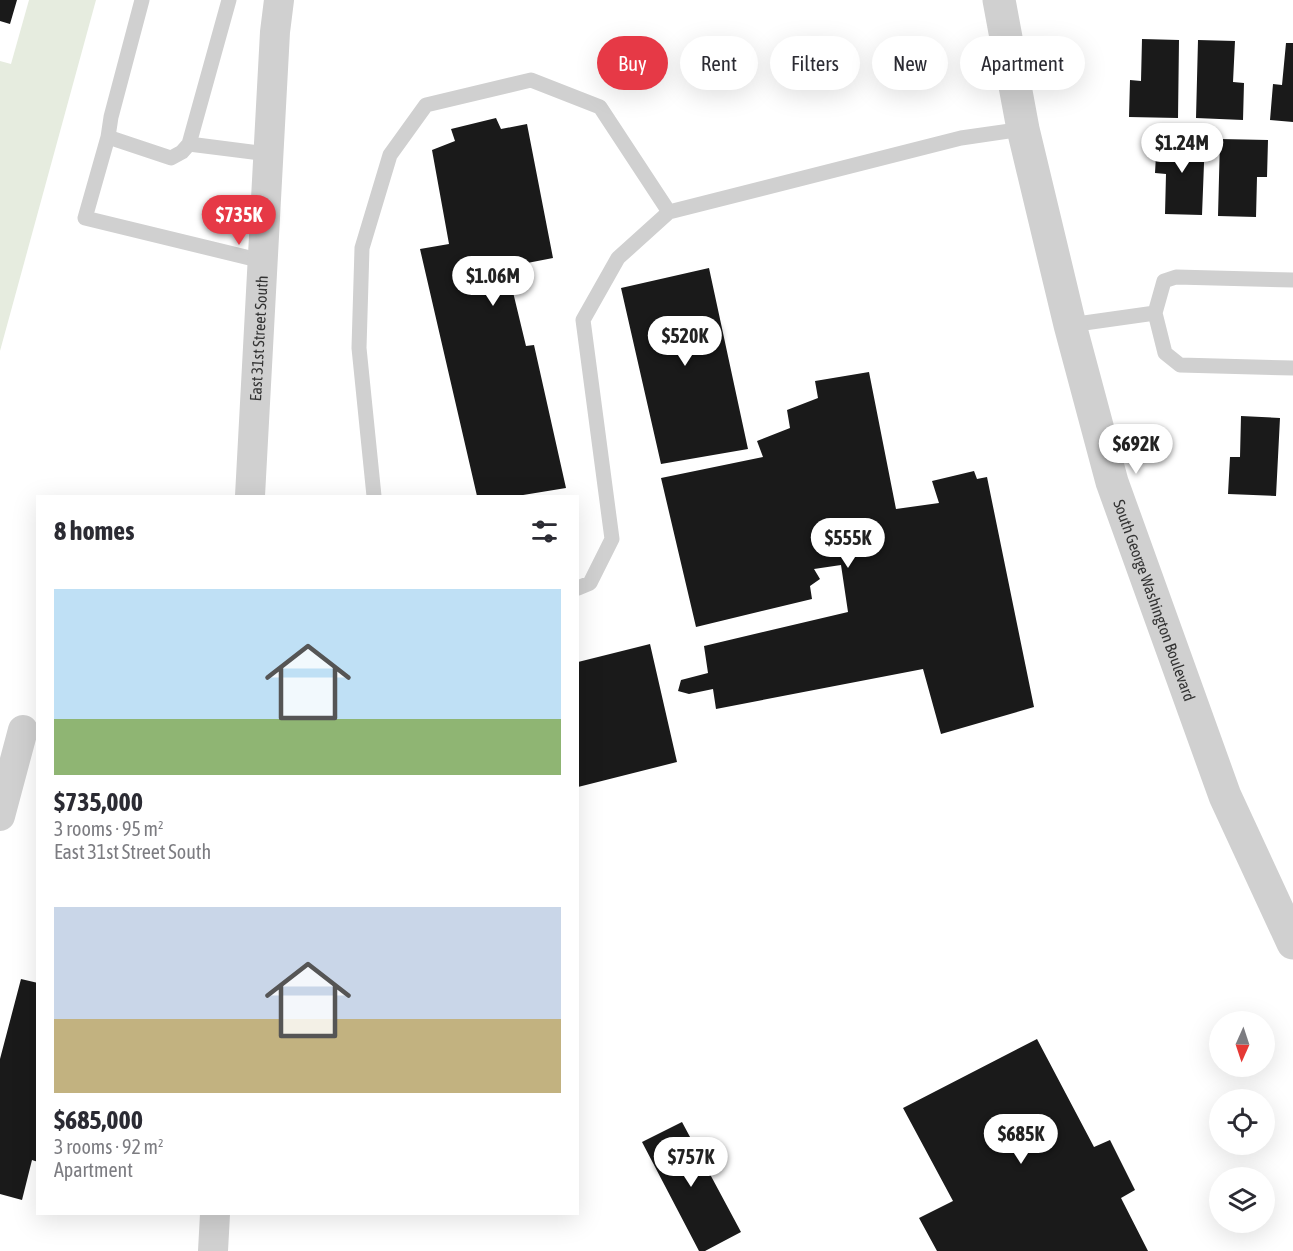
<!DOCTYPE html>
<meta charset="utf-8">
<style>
body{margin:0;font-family:"Asap Condensed",sans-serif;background:#f7f7f7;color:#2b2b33;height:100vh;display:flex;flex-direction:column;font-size:22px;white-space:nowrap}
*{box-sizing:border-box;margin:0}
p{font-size:20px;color:#7c7c81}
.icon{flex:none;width:33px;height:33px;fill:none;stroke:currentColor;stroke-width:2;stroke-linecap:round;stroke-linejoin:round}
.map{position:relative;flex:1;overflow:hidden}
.details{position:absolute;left:36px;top:495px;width:543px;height:720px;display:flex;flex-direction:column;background:#fff;border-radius:0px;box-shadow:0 6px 24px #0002}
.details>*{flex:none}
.guide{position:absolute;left:597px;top:36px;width:570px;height:54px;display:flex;gap:12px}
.needle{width:39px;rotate:183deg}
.tools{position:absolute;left:1209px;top:1011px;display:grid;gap:12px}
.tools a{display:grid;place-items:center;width:66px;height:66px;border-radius:50%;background:#fff;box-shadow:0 6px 24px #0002;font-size:30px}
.price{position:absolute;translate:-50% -51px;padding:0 14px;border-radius:21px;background:#fff;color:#222;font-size:20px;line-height:39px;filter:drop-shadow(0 2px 3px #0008)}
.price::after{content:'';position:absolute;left:50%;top:36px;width:18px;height:14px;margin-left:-9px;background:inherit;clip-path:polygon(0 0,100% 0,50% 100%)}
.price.selected{background:#e63946;color:#fff}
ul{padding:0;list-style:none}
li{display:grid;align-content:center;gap:12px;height:318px;padding:0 18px}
li span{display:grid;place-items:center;height:186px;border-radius:0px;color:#555}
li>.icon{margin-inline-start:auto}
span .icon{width:108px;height:108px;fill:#fffc;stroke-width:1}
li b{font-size:26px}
h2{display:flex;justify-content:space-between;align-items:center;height:72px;padding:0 18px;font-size:26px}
.pill{padding:0 21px;border-radius:27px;background:#fff;box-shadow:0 6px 24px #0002;font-size:21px;line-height:54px}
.pill.selected{background:#e63946;color:#fff}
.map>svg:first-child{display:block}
.green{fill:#e6ecdf}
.building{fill:#1a1a1a}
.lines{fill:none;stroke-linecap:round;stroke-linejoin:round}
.service{stroke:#d0d0d0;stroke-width:15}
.minor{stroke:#d0d0d0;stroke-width:30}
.tertiary{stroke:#d0d0d0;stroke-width:33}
.labels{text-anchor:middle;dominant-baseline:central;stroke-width:6;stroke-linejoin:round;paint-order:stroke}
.street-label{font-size:16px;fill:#333;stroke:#fff}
</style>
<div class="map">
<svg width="1293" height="1251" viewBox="0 0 1293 1251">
<rect width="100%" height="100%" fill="#fff"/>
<path class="green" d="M29,0H96L0,351V61L11,64Z"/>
<path class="building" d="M0,0H17L10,24L0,21Z
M1142,39L1179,40L1178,118L1129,117L1130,80L1141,81Z
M1198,40L1235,41L1233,82L1244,83L1243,120L1196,118Z
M1286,43H1293V122L1270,120L1273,84L1282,85Z
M496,118L501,129L527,124L553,258L507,267L526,346L534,345L566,488L517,496H477L420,249L449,244L432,150L455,141L451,129Z
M1157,137L1205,138L1202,215L1165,214L1166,174L1155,173Z
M1220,139L1268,140L1267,177H1257L1256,217L1218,216Z
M709,268L748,449L661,464L621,288Z
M869,372L896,509L939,503L932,481L974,471L977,479L987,477L1034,707L941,734L923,669L716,709L713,689L689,694L678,691L681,680L708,673L704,646L848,612L841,565L814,569L820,579L810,586L812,599L696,627L661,478L763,457L757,441L790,428L787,410L818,398L815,381Z
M1241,416L1280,418L1276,496L1228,494L1230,457H1240Z
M650,644L677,762L578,787V662Z
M21,979L38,983V1162L32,1160L22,1200L0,1194V1059Z
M1037,1039L1094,1147L1110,1140L1135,1190L1121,1198L1148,1251H937L919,1218L953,1201L903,1108Z
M682,1122L741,1232L705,1251H699L642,1142Z"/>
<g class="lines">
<path class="service" d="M142,0L111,117L108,137L171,158L182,152L189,144L268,154
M108,137L85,218L262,261
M189,144L229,0
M1293,280L1176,277L1164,281L1155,313L1165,353L1180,365L1293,368
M1070,325L1155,313
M374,496L359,348L362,248L390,155L426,105L531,80L600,107L669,212
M578,588L590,583L612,539L583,320L618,258L669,212L961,138L1023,129"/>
<g class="minor">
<path id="s1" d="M250,496L275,32L279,0"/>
<path d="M0,816L23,730"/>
<path d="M213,1251L215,1214"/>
</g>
<path class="tertiary" id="s2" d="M999,0L1023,129L1070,325L1112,482L1225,796L1293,943"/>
</g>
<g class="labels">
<g class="street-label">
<text stroke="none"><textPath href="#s1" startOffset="158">East 31st Street South</textPath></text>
<text stroke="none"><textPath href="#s2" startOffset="621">South George Washington Boulevard</textPath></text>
</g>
</g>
</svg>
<div class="tools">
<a><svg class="needle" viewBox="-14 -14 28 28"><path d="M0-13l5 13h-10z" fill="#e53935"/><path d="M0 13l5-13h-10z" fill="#7c7c81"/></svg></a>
<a><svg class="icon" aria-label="locate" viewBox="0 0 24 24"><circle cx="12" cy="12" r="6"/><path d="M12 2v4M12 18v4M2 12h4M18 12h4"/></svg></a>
<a><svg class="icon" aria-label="layers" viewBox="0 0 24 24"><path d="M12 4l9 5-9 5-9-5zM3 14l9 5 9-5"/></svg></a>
</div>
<b class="price" style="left:1182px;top:174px">$1.24M</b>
<b class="price selected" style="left:239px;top:246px">$735K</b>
<b class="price" style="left:493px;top:307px">$1.06M</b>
<b class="price" style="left:685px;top:367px">$520K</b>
<b class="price" style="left:1136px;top:475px">$692K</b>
<b class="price" style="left:848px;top:569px">$555K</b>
<b class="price" style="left:1021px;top:1165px">$685K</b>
<b class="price" style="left:691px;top:1188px">$757K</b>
<div class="guide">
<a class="pill selected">Buy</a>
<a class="pill">Rent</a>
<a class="pill">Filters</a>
<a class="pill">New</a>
<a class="pill">Apartment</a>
</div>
<section class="details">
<h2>8 homes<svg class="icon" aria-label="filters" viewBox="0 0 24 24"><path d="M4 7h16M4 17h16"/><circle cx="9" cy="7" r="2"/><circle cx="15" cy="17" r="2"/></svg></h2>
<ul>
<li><span style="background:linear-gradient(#bfe0f5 70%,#8fb573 0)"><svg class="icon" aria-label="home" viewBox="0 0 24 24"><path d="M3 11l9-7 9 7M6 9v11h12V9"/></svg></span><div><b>$735,000</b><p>3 rooms · 95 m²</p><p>East 31st Street South</p></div></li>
<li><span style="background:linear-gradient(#c9d6e8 60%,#c2b280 0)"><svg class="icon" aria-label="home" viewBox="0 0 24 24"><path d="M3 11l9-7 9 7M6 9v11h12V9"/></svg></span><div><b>$685,000</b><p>3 rooms · 92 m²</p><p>Apartment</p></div></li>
</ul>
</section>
</div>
